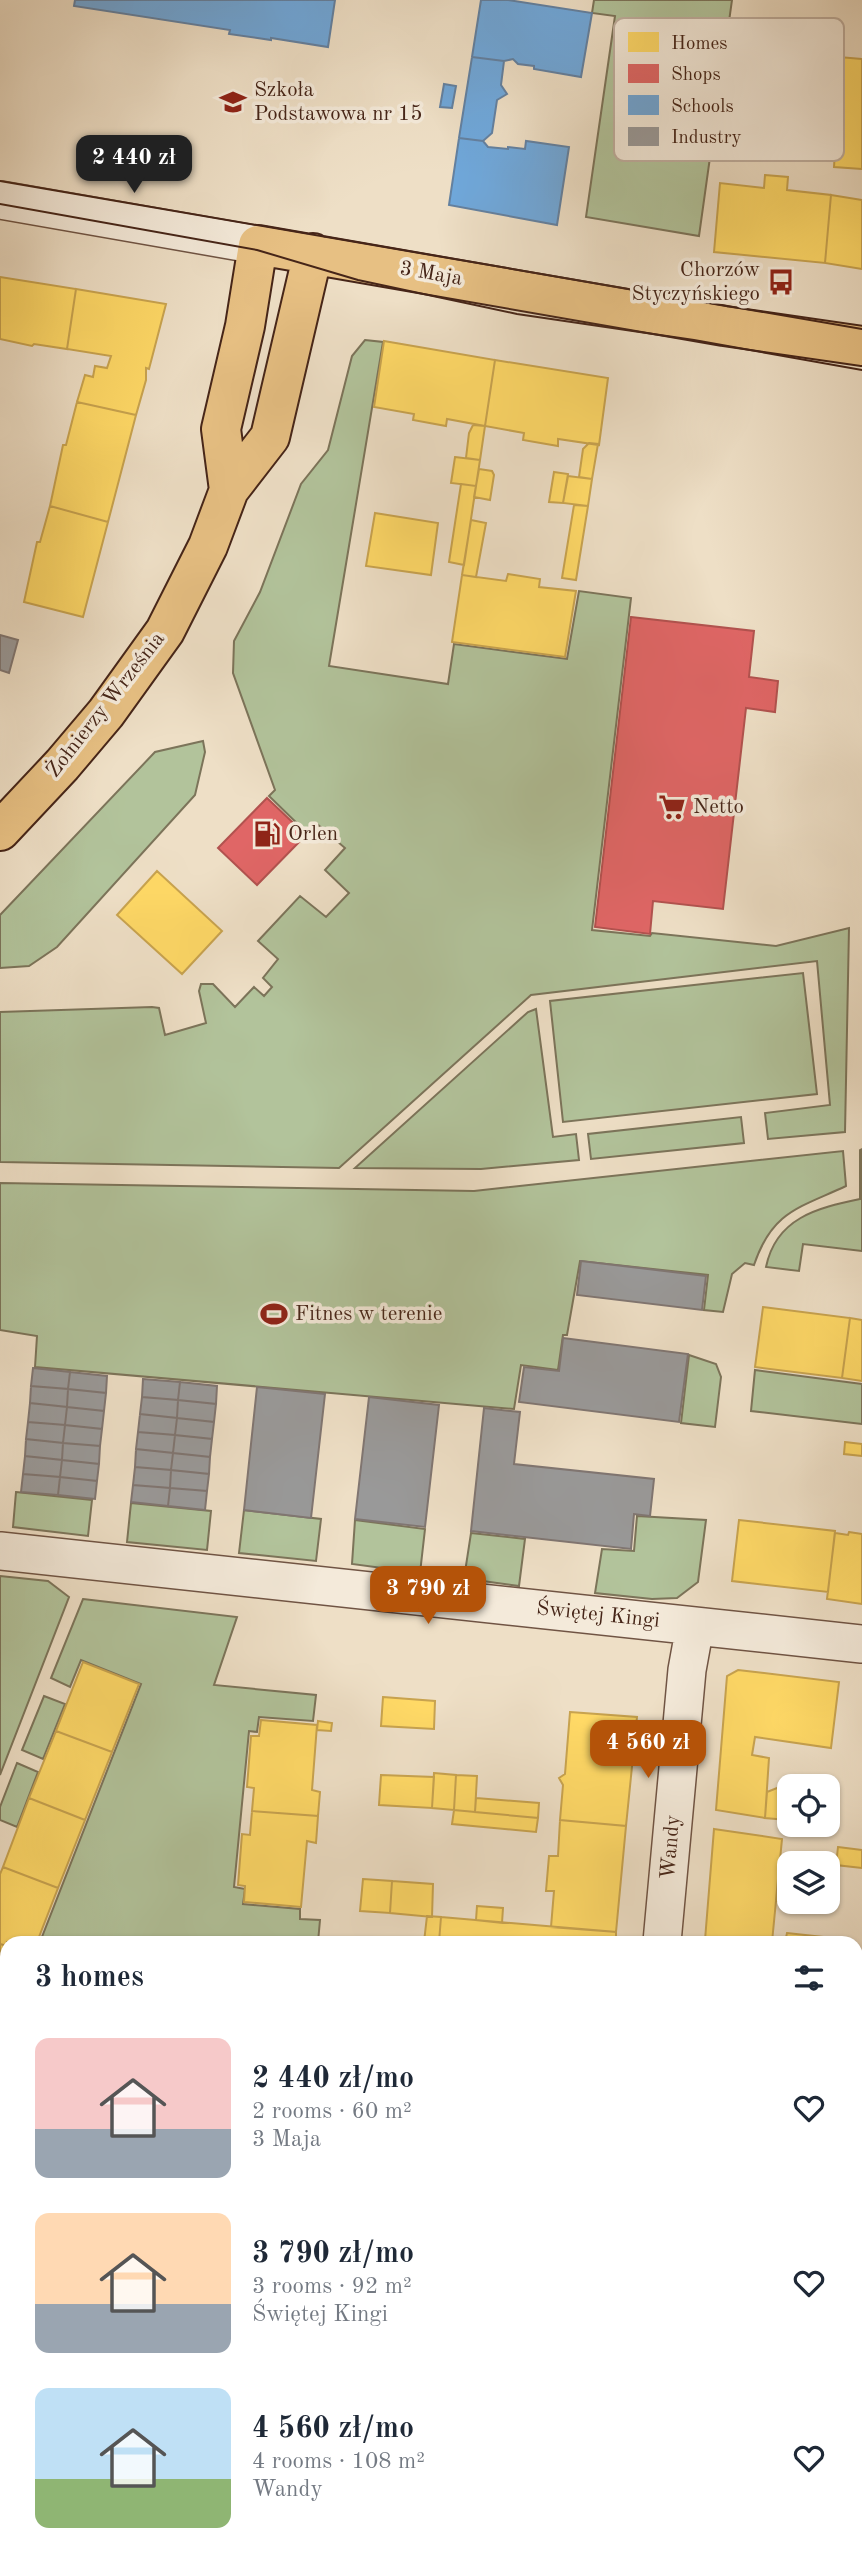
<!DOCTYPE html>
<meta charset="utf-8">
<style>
body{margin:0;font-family:"Old Standard TT",serif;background:#f2f2f3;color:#1f2937;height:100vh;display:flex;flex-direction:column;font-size:26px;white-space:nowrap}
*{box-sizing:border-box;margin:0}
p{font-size:23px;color:#747a83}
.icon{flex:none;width:38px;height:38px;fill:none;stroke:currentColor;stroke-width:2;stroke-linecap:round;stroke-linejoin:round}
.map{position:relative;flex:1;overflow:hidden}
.sheet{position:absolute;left:0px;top:1936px;width:863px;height:625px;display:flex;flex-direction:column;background:#fff;border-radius:21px 21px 0 0;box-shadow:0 2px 5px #0004}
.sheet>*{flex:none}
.tools{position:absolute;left:777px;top:1774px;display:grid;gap:14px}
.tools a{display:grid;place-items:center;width:63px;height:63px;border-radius:14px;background:#fff;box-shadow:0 2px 5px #0004;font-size:35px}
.price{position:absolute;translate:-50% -60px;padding:0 16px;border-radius:14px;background:#b45309;color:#fff;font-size:23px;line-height:46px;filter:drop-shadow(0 2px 4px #0008)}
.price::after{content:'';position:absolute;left:50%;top:42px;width:21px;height:16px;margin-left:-10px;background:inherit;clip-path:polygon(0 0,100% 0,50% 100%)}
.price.active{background:#222;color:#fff}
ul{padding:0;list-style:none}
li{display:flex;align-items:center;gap:21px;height:175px;padding:0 35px}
li span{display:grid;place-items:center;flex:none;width:196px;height:140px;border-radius:14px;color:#555}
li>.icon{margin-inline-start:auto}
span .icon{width:84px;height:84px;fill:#fffc;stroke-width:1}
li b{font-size:30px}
h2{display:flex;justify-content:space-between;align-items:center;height:84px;padding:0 35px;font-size:30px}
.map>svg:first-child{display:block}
.green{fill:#b2c39b;stroke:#7c745a;stroke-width:2}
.homes{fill:#ffd966;stroke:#c8a34f;stroke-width:2}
.shops{fill:#e06666;stroke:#b2524f;stroke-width:2}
.schools{fill:#6fa8dc;stroke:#6381a1;stroke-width:2}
.industry{fill:#999;stroke:#807672;stroke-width:2}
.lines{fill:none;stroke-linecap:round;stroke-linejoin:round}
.minor-casing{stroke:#705444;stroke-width:40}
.major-casing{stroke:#462518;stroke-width:42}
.minor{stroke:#f4eada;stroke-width:37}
.major{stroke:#e7c083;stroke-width:38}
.tram{stroke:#462518;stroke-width:2}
.labels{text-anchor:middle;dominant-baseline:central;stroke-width:7;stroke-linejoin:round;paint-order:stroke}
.poi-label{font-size:21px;fill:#462518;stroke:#f4eada;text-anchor:start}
.street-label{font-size:21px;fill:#462518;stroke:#f4eada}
.key{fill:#f4eada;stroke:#c0afa0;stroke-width:2}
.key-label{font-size:19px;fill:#462518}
</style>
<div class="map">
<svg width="862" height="2560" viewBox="0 0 862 2560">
<rect width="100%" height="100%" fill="#eedfc6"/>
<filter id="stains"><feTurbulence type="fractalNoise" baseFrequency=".00286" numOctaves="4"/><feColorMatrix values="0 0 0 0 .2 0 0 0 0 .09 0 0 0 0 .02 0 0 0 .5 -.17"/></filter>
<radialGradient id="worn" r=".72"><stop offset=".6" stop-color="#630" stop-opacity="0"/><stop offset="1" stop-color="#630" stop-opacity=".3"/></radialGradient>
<path class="green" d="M594,0H732L699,236L586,217L615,16L592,13Z
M365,340L383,342L329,666L448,684L454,644L567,659L579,591L631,598L592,930L650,936L652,933L776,946L849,928L845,1132L768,1139L765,1113L830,1105L817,961L531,995L339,1168L0,1162V1012L152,1007L159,1008L165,1035L206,1023L199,991L201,984H213L235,1007L254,987L264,996L272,987L263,978L278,959L258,941L300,896L326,917L349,893L325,870L345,848L317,824L308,834L269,796L275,790L233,673L234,641L260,592L301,484L328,450L352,356Z
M203,741L205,752L195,795L57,947L29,966L0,968V915L155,752Z
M803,973L817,1094L563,1122L550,1001Z
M536,1009L553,1137L576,1134L579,1160L481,1169L355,1168L528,1012Z
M741,1117L744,1143L591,1159L588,1134Z
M862,1149V1251L803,1244L799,1271L766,1267C776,1218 817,1208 860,1199V1150Z
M843,1151L846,1186C799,1208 772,1211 754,1265L745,1263L732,1274L723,1312L704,1310L708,1275L580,1261L567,1335H563L558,1370L521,1365L514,1409L35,1367L37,1336L0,1330V1183L474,1191Z
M689,1355L716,1364L721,1377L715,1427L681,1423Z
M755,1370L862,1384V1424L751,1411Z
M16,1492L92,1500L88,1536L13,1527Z
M131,1503L211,1511L207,1550L127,1542Z
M244,1510L321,1519L316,1561L239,1553Z
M637,1516L706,1520L698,1582L677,1598L652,1599L595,1593L602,1549L634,1551Z
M355,1520L425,1529L420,1573L352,1564Z
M471,1533L525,1539L519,1586L468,1579L465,1572Z
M0,1576L48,1581L69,1597L0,1775Z
M83,1599L237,1617L214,1685L316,1695L313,1721L259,1717L257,1732L249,1731L234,1887L245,1889L243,1904L300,1909V1919L320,1920L318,1942H40L141,1684L81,1660L70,1687L51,1678Z
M44,1696L65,1704L43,1759L22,1750Z
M17,1763L38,1772L17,1827L0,1820V1807Z
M7,2026V2457L0,2453V2027L5,2029Z
M856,2199H862V2299L856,2295Z"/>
<path class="homes" d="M827,56L862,59V169L834,167L835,151L817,149Z
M765,175L788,177L787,190L831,195L825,263L714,252L720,183L764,188Z
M831,195L862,200V269L825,263Z
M0,277L76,289L67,349L34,344L32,346L0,339Z
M76,289L166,304L149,369L146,368V380L136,415L77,402L85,375L93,377L95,366L107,368L111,356L67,349Z
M384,341L495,360L485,426L447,419L446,426L413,420L414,414L374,407Z
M495,360L608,378L599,445L558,439V446L523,440L524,433L485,426Z
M77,402L136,415L108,522L50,506L63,445H66Z
M473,425L485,426L480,460L466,458L469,433Z
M589,443L598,444L592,479L579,477L583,449Z
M455,457L480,460L476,486L451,483Z
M479,469L492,471L494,475L490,500L474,497Z
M554,472L568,474L563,503L549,502Z
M568,476L592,479L588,506L563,503Z
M461,484L476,486L464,565L449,562Z
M574,505L588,506L576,580L562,578Z
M50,506L108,522L83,617L24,602L37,542H40Z
M375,513L438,523L431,575L366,566Z
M471,520L486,523L476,577L462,575Z
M508,574L540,579L539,587L576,591L565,657L452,642L462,575L506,581Z
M157,871L222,931L182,974L117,915Z
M763,1307L850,1318L842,1378L755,1367Z
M850,1318L862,1320V1381L842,1378Z
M845,1442L862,1444V1456L844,1454Z
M739,1520L835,1531L828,1592L732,1581Z
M849,1532L862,1534V1604L827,1599L835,1533L848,1535Z
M83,1662L139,1684L112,1752L56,1731Z
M738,1670L839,1682L831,1748L755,1737L752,1755L769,1758L765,1818L716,1810L727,1676Z
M383,1697L435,1701L434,1729L381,1726Z
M570,1712L637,1717L626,1826L560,1820L563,1785L559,1778L565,1774Z
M261,1720L317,1725L312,1790L320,1792L318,1816L252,1811L254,1788L247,1787L251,1736H259Z
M318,1721L332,1723L331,1731L317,1730Z
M56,1731L112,1752L85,1820L29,1798Z
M434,1773L456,1775L454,1810L432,1808Z
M381,1775L434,1777L432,1808L379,1805Z
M456,1775L477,1776L475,1812L454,1810Z
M782,1786L789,1787L787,1820L765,1818L767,1792Z
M29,1798L85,1820L58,1888L3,1867Z
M476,1798L539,1803L538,1818L475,1812Z
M454,1810L538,1818L536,1832L452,1824Z
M252,1811L318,1816L316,1843L307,1841L301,1907L244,1902L245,1886L238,1885L242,1834L250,1835Z
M560,1820L626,1826L616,1932L551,1927L554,1891H546L549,1856H558Z
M714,1829L782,1839L772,1942L705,1940Z
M838,1847L862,1850V1868L836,1865Z
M3,1867L58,1888L37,1942H7V1946L0,1944V1874Z
M363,1879L392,1881L390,1913L360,1911Z
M778,1879L788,1881L786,1903L776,1900Z
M392,1881L433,1884L432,1917L390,1913Z
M477,1906L503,1908L502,1923L476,1920Z
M427,1916L441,1917L439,1942H424Z
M441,1917L616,1932V1942H439Z
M787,1933L850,1940V1942H785Z
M0,1944L7,1946L5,2025L0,2022Z
M856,2038H862V2077H856Z
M856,2077H862V2114L856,2113Z
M856,2113L862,2114V2149L856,2148Z
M856,2148L862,2149V2199L856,2198Z
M856,2386H862V2438H856Z
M856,2438H862V2550L856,2549Z
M435,2553H557L556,2560H478L435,2556Z
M654,2553H718V2560H654Z"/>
<path class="shops" d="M631,617L754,631L749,677L778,681L775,712L746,708L723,909L653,901L650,934L595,927Z
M267,798L306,835L257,885L218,848Z"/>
<path class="schools" d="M75,0H335L328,47L271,38V40L229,34L230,30L74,6Z
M481,0H508L592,13L581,77L534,69V66L518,64L513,59L504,61L472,57Z
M472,57L504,61L501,85L507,94L497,100L492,133L483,141L459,138Z
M444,84L456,86L452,108L440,107Z
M459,138L483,141L488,147L508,149V147L525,149L526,141L569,147L557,225L449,205Z"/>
<path class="industry" d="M0,635L18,640L9,673L0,670Z
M581,1261L706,1276L702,1310L577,1295Z
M563,1338L688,1354L679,1422L519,1402L524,1367L559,1371Z
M33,1368L70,1372L68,1389L31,1386Z
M70,1372L107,1376L106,1393L68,1389Z
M143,1379L180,1382L178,1400L142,1397Z
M180,1382L217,1386L216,1404L178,1400Z
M31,1386L68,1389L67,1407L30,1403Z
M257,1387L325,1394L311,1518L244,1510Z
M68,1389L106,1393L104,1411L67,1407Z
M142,1397L178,1400L177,1418L140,1414Z
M369,1397L439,1405L425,1527L355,1519Z
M178,1400L216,1404L214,1422L177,1418Z
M30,1403L67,1407L65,1425L28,1422Z
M67,1407L104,1411L102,1429L65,1425Z
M484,1408L520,1412L514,1464L654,1479L650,1516L634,1514L631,1549L471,1531Z
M140,1414L177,1418L175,1435L138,1432Z
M177,1418L214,1422L212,1439L175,1435Z
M28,1422L65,1425L63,1443L26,1439Z
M65,1425L102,1429L100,1446L63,1443Z
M138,1432L175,1435L173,1453L136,1449Z
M175,1435L212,1439L210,1457L173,1453Z
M26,1439L63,1443L62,1460L25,1456Z
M63,1443L100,1446L99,1464L62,1460Z
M136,1449L173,1453L171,1470L135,1467Z
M173,1453L210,1457L209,1474L171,1470Z
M25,1456L62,1460L60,1477L23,1474Z
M62,1460L99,1464L97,1481L60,1477Z
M135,1467L171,1470L170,1488L133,1485Z
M171,1470L209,1474L207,1491L170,1488Z
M23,1474L60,1477L58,1495L21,1492Z
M60,1477L97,1481L95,1499L58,1495Z
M133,1485L170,1488L168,1506L131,1502Z
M170,1488L207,1491L205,1510L168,1506Z"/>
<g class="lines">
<g class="minor-casing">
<path id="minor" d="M0,200L258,245
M0,1551L862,1644
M662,1942L687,1670L695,1626
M613,2560V2553"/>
</g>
<g class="major-casing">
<path id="major" d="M229,490L221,429L245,326L258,245L724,326L862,346
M0,831L62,765L106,713L165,631L208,546L229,490L270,437L313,253"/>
</g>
<use href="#minor" class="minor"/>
<use href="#major" class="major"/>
<path class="tram" d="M0,181L862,329
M0,204L257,250L358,280L517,314L694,340L862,370"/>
</g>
<defs>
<g id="school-bare" transform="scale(2.1)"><path d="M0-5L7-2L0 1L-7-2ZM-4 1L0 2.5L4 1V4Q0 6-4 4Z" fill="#8f2418" stroke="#f4eada" stroke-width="2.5" paint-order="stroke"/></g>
<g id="bus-bare" transform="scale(2.1)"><path d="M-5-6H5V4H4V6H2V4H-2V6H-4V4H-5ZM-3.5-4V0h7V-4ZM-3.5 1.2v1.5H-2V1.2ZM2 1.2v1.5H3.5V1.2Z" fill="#8f2418" stroke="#f4eada" stroke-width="2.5" paint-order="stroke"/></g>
<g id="supermarket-bare" transform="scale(2.1)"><path d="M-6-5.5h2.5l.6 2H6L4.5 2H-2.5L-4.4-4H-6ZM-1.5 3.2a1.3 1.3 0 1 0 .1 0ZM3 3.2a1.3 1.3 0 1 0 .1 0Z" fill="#8f2418" stroke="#f4eada" stroke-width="2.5" paint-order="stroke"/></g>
<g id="fuel-bare" transform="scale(2.1)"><path d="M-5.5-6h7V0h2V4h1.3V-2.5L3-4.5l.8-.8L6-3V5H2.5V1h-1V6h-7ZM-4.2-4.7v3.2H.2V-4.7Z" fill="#8f2418" stroke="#f4eada" stroke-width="2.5" paint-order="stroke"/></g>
<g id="stadium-bare" transform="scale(2.1)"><path d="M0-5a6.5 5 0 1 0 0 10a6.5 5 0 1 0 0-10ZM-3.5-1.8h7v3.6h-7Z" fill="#8f2418" stroke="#f4eada" stroke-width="2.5" paint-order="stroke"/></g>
</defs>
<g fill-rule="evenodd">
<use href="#school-bare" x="233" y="102"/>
<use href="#bus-bare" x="781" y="282"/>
<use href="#supermarket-bare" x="672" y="807"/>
<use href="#fuel-bare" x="267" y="834"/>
<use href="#stadium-bare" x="274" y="1314"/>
</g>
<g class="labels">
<g class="poi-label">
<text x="254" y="90">Szkoła<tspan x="254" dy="24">Podstawowa nr 15</tspan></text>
<text x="760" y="270" text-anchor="end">Chorzów<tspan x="760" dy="24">Styczyńskiego</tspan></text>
<text x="693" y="807">Netto</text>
<text x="288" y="834">Orlen</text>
<text x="295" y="1314">Fitnes w terenie</text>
</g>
<g class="street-label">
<text transform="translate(431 274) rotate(10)">3 Maja</text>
<text transform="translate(106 705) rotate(-52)">Żołnierzy Września</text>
<text transform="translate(598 1615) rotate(6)">Świętej Kingi</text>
<text transform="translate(671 1847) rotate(-85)">Wandy</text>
</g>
</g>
<rect x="614" y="18" width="230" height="143" rx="10" class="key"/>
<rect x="628" y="32" width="31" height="20" fill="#ffd966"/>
<rect x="628" y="64" width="31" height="19" fill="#e06666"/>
<rect x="628" y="95" width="31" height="20" fill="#6fa8dc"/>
<rect x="628" y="127" width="31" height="19" fill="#999"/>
<g class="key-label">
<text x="671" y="49">Homes</text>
<text x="671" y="80">Shops</text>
<text x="671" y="112">Schools</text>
<text x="671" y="143">Industry</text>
</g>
<rect width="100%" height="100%" filter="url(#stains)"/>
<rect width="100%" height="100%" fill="url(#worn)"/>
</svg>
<div class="tools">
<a><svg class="icon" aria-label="locate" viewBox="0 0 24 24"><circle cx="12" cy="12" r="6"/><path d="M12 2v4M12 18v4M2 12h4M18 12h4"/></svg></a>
<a><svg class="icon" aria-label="layers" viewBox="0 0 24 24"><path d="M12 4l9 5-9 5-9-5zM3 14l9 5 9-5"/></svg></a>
</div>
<b class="price active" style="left:134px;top:195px">2 440 zł</b>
<b class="price" style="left:428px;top:1626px">3 790 zł</b>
<b class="price" style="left:648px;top:1780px">4 560 zł</b>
<section class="sheet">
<h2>3 homes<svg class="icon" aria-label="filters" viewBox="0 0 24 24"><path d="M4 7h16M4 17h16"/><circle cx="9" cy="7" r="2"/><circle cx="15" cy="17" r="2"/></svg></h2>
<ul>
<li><span style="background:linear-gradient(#f6c9c9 65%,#9aa5b1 0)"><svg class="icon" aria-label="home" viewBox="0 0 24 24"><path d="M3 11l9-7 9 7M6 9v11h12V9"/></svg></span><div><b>2 440 zł/mo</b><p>2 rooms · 60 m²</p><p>3 Maja</p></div><svg class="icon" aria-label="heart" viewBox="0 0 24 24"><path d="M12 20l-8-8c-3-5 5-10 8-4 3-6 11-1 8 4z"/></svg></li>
<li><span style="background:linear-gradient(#ffd9b3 65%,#9aa5b1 0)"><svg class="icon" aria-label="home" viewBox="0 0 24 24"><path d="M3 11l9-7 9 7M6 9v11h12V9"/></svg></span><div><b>3 790 zł/mo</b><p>3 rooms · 92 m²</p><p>Świętej Kingi</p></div><svg class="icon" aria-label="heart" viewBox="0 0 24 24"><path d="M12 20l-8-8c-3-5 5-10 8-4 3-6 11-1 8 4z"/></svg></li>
<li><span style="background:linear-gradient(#bfe0f5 65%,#8fb573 0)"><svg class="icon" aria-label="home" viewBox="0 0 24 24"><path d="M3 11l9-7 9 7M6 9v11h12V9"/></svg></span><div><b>4 560 zł/mo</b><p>4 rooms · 108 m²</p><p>Wandy</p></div><svg class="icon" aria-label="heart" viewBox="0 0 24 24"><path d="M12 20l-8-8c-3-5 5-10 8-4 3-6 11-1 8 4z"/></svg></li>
</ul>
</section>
</div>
